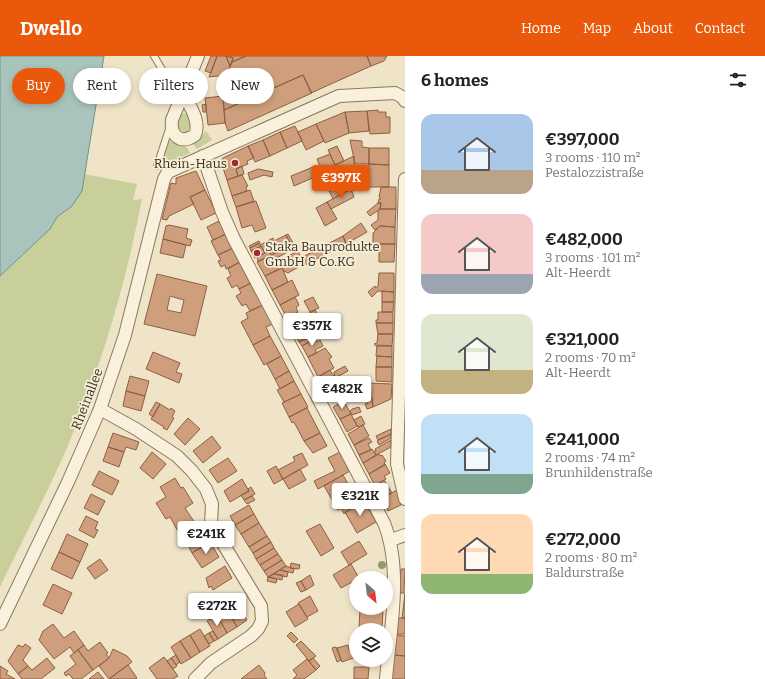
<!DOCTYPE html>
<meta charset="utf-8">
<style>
body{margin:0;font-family:Bitter,serif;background:#f6f6f6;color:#222;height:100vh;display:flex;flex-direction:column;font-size:15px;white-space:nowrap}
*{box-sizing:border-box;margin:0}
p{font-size:13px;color:#767676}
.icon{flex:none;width:22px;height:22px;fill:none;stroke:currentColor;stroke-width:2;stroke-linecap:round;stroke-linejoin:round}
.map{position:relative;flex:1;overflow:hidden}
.details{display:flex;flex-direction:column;background:#fff;width:360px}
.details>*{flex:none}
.banner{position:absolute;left:12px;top:12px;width:333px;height:36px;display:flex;gap:8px}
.needle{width:26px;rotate:152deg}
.controls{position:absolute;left:349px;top:515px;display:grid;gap:8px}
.controls a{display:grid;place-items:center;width:44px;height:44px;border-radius:50%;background:#fff;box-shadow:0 2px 6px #0003;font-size:20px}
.price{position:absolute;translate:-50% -34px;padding:0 9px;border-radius:4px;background:#fff;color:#222;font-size:13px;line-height:26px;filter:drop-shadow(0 1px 2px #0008)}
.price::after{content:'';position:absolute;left:50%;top:24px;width:12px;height:9px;margin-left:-6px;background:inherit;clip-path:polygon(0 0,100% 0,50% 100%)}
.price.selected{background:#ea580c;color:#fff}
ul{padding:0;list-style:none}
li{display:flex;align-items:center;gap:12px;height:100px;padding:0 16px}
li span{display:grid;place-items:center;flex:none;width:112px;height:80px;border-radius:12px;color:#555}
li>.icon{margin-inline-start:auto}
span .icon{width:48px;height:48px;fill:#fffc;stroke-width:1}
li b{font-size:17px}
h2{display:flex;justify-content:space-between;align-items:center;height:48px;padding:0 16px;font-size:17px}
.tag{padding:0 14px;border-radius:18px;background:#fff;box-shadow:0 2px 6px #0003;font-size:14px;line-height:36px}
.tag.selected{background:#ea580c;color:#fff}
header{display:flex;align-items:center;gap:24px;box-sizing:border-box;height:56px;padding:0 20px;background:#ea580c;color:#fff}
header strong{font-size:19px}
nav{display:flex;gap:22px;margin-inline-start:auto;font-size:14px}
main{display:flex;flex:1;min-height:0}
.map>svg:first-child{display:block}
.green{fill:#c9cf9b}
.water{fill:#a9c4bc;stroke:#6f938a}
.building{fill:#cf9f7d;stroke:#8d5f41;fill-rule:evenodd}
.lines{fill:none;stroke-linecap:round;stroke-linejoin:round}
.service-casing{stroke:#8d765c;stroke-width:8}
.minor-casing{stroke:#8d765c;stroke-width:14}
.service{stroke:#faf1dc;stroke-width:6}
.minor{stroke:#faf1dc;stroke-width:12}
.tree{fill:#96986f}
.poi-dot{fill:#9e2a2b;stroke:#f7eed8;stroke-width:1.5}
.labels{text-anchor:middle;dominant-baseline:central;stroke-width:3.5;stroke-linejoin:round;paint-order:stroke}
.poi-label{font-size:13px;fill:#3d2e20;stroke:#f7eed8;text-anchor:end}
.street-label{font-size:13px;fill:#3d2e20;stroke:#f7eed8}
</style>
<header>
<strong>Dwello</strong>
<nav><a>Home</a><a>Map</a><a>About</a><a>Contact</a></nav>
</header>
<main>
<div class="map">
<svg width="405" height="623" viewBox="0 0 405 623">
<rect width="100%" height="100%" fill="#f0e4c8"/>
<path class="green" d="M184,57L188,59L191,70L187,76H184L178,73C177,67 179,60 184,57Z
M206,75L212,84L197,93L193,88Z
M169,84L177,88L186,90L190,97L160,111Z
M84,118L137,128L133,144L142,143C126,226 102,309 69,387C48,436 23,483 0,531V220L50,173L57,161L72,150Z"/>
<path class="water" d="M0,0H104L82,135L72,150L57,161L50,173L0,220Z"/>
<path class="building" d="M211,0H217L211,17L205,15Z
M217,0H226L230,10L227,19L209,21Z
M226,0L233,2L230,10Z
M228,0H246L232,6L233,2Z
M246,0H367L371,10L311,37L303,19L224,54L221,20L227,19L232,6Z
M367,0H387L384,5L371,10Z
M303,19L312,37L228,75L225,67L224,54Z
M223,40L225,67L208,69L205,42Z
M206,48V56H203L202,49Z
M378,54V56H386V61H390V77L370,78L367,55Z
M367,55L369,75L349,77L345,56Z
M345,56L349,77L325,87L316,68Z
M316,68L324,85L306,94L298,76Z
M295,70L302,85L287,92L280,76Z
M280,76L287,92L270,100L263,84Z
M263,84L270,100L255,106L248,90Z
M350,84L362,85V91L369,92V108H355Z
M248,90L254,102L247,105L248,108L236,113L238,120L227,124L221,106L223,102Z
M337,90L344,105L335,109L328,94Z
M369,92H389V109L369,108Z
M330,98L337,114L324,120L317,103Z
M354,100L355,130L346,135L335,109Z
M369,108L389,109V131H368L365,124L366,119L368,118Z
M242,110L244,118L238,120L236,113Z
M313,111L317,120L294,130L291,120Z
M258,113L273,116L272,121L264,119L250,124L248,117Z
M196,115L205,134L190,141L194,148L169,160L167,164L162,163L171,127L176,128V122Z
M242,119L248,130L246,131L247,135L232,140L227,124Z
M341,124L346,135L333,143L327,130Z
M381,131H396V153H380L381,147H378L379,143H381L379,141Z
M351,133L354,141L331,153L327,146Z
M205,134L216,157L201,164L190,141Z
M250,134L254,145L236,151L232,140Z
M256,145L266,172L255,176L252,169L242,172L236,151Z
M327,146L337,163L325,170L316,152Z
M378,147H381L380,153L370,160L367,156Z
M380,153H396L395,171L380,170L375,174L371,169L378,164V155Z
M219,165L226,178L213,184L207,171Z
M361,167L367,176L346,188L343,180Z
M169,169L188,173L186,182L192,184L190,190L163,183L166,170Z
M380,170L395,171V188H373V177Z
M226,178L233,192L218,199L211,185Z
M288,178L293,187L290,188L286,179Z
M286,179L291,189L279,195L274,185Z
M343,180L346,188L303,210L299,203Z
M273,182L276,189L268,193L271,199L257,206L258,205L257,201L265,197L260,189Z
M163,183L186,189L183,202L160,197Z
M259,185L260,187L250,192L249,190Z
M259,187L261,190L251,195L250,192Z
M379,188H395L394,206H379Z
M276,189L279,195L271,199L268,193Z
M291,189L293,193L273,204L271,199Z
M261,190L265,197L255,202L251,195Z
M233,192L240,206L226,213L225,209L221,211L218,205L221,204L218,199Z
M298,195L301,202L291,207L288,200Z
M271,199L274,205L278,203L280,208L277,209L279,213L265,220L257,206Z
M299,203L302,209L288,217L284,215L282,212Z
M240,206L251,227L239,233L237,229L232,232L227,222L231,220L228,213Z
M282,212L288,226L272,234L265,220Z
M379,217H394V236L378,235L372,241L368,236L375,230L376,232L378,230Z
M157,218L207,230L195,280L144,268ZM170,240L184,244L181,257L167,254Z
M292,224L299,239L280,249L272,234Z
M251,227L263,249L250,255L246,248L242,250L236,240L241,237L239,233Z
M382,235L394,236V246H382Z
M295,241L299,249L296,252L298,256L287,262L280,249Z
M313,241L319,252L310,256L304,245Z
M382,246H394L393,256H382Z
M263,249L273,268L266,271L270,280L253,289L241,266L248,262L246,257Z
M315,254L317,257L306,262L304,260Z
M378,256H393V267H376V264H378Z
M304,260L314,278L299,286L289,267Z
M329,263L332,268L323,273L320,268Z
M376,267H393V278H378Z
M320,268L323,273L314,278L312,271Z
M378,278H393L392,290H376L374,288L377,287Z
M270,280L281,300L264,309L253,289Z
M309,281L311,285L302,290L299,286Z
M314,281L317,286L320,284L323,290L315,294L317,297L308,301L302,290L311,285L310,283Z
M377,289L392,290V301L376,300Z
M325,292L332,301L329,303L334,312L318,321L308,301Z
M153,296L180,307L176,316L182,318L179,327L146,313Z
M281,300L289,315L275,323L267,308Z
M377,300L392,301V311H376Z
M345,310L348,315L335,322L334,316Z
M376,311H392V326L376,325Z
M330,314L335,322L322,330L318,321Z
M289,315L294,325L280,333L275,323Z
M130,320L149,325L145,340L126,335Z
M358,320L362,328L355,332L350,324Z
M335,322L339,330L326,338L322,330Z
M350,324L353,329L345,332L343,328Z
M369,324L371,335L356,344L347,345L346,343L349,341L346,337Z
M294,325L301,338L284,346L277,334Z
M369,327L392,328L391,343L373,351Z
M343,328L348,336L344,339L339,330Z
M339,330L344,339L331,346L326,338Z
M126,335L145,340L141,355L123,350Z
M371,335L373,351L367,353L365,348L368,347L365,339Z
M301,338L308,351L289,361L282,347Z
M344,345L351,358L340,363L333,351Z
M156,346L160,348L153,361L149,358Z
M160,348L170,354L171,352L175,355L172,361L174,362L167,374L163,372L164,371L151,363Z
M359,351L361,356L352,359L350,356L352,353Z
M307,352L320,377L304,385L294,366L292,367L289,361Z
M351,358L357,370L347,376L340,363Z
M361,360L365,368L358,371L354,364Z
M188,362L200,373L185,389L174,378Z
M363,369L369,380L354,389L348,378Z
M391,373V378L378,384L376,380Z
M113,377L139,386L136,394L126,391L124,396L108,391Z
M320,377L327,390L313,397L304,385Z
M391,378V382L379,389L377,385Z
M212,380L221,392L203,407L193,395Z
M369,382L372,386L368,388L371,394L359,399L354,389Z
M391,384V391L376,399L374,396L376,395L375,393Z
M108,391L124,396L119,411L103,405Z
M372,393L376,399L363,407L359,399Z
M152,396L166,408L153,423L140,412Z
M340,396L350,415L318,433L314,425L335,415L328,402Z
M302,397L308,409L283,423L278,414L295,405L293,401Z
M379,398L380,400L382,399L386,405L384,406L385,409L369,418L363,407Z
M228,402L237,415L218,427L209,414Z
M385,408L390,417L384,420L386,423L375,430L369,418Z
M276,410L283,423L274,428L267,415Z
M300,413L306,424L289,433L283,423Z
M99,415L119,425L112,439L92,429Z
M343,419L357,444L338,454L324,430Z
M175,422L181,432L183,431L193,447L185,452L195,467L179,477L170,461L166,463L156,447L166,441L160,431Z
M242,423L249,435L230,446L224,435Z
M384,424L392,437L382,442L375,430Z
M251,431L255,438L244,444L241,439L249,435L248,433Z
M397,434L401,449L388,455L382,442Z
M91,438L105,445L98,459L84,452Z
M252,440L255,444L247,448L244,444Z
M355,445L357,449L344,458L341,452Z
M364,445L376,466L357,477L345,456Z
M249,449L254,458L235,469L230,460Z
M254,458L259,467L241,478L235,469Z
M86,460L98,466L95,473L98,474L94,482L79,474Z
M259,467L267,480L249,491L241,478Z
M320,468L334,492L321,500L306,475Z
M204,477L210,486L192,497L187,487Z
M67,478L88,488L80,506L59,496Z
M267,480L271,486L253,497L249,491Z
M359,485L367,498L349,509L341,496Z
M210,486L219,501L202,512L192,497Z
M271,486L274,492L256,503L253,497Z
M274,492L278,498L260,509L256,503Z
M59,496L80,506L72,523L51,513Z
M278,498L282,504L264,515L260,509Z
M100,503L108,514L95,523L87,512Z
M282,504L286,510L268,521L264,515Z
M291,507L300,509L299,513L290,512Z
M351,508L359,522H356V524L341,532L333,519Z
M225,510L232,522L213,534L211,530L209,532L206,522Z
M286,510L294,513L293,517L280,514Z
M401,513H405L404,537H399Z
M280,514L288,516L287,521L274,518Z
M274,518L283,519L282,524L269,521Z
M310,519L314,529L306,534L301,525Z
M268,521L277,523L276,527L267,525Z
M301,525L306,534L301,536L296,527Z
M53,528L72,537L62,558L43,549Z
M405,537V562H402Z
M310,540L318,555L307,561L298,547Z
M236,547L247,564L237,571L227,553Z
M299,548L308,563L295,571L286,556Z
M360,552H383V554Z
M227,553L237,571L227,577L217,559Z
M360,553L383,554L382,572L359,571Z
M217,559L227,577L218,583L207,565Z
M396,562H405V578H395Z
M53,568L64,582L74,575L84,589L74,597L70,591L54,603L39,584L43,575Z
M200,573L210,590L200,596L190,579Z
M213,575L218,583L214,585L209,577Z
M291,576L298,583L294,587L287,580Z
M209,577L214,585L209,588L204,580Z
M190,579L200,596L191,602L180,585Z
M395,579L405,580V600L394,599Z
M180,585L191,602L181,608L171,591Z
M301,585L316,600L309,605L296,589Z
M100,586L108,597L106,598L109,602L93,614L78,594L84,589L88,595Z
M25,588L31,592L23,604L28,610L18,618L8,605L18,589L23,591Z
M348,589L349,594L356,591V601L342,606L337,592Z
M336,591L341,604L337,606L332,592Z
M113,593L127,600L132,606L109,623L99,610L109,602Z
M78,594L93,614L81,623H73L69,618L66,620L64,617L76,608L70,600Z
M176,599L180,606L176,609L171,602Z
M394,599L405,600V623H392Z
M164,601L178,620L173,623H157L149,612Z
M47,602L55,612L41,623H22L18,618L28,610L32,614Z
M171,602L177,610L173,613L167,605Z
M313,602L320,610L316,614L309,605Z
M307,603L316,614L304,623H293L297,619L293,614Z
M128,609L137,622L135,623H109Z
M259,609L265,617L264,619L267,623H241Z
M0,610L8,615L6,618L15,623H0Z
M354,611H369L368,623H354Z
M98,616L104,623H89Z"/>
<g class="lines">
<g class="service-casing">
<path id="service" d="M154,0L169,25L183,36
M157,110L170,70"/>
</g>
<g class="minor-casing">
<path id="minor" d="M183,36C189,49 201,65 195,79C181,89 170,80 172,64L198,0
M203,100L222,156L234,183L384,467C403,514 390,574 386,623
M405,123L397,408L405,443
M100,353L136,373L177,400L192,415L206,433L212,448L211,468L261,550L262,565L258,573L251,580L211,607L195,623
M391,484L405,479
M0,568L68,426L100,353L125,279L164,123L168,116L339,40L395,37L402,41L405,45"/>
</g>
<use href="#service" class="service"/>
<use href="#minor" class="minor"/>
</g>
<circle class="tree" cx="382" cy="509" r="4"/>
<g class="poi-dot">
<circle cx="235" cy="107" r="4"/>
<circle cx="257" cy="197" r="4"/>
</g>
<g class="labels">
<g class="poi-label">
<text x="227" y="107">Rhein-Haus</text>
<text x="265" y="190" text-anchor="start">Staka Bauprodukte<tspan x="265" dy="15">GmbH &amp; Co.KG</tspan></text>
</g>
<g class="street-label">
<text transform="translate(87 343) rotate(-69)">Rheinallee</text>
</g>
</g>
</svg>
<div class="controls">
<a><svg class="needle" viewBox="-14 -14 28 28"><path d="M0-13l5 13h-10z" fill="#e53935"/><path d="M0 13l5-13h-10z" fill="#767676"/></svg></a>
<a><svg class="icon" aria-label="layers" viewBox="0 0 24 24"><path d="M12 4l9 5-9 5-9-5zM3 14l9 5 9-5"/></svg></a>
</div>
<b class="price selected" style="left:341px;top:143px">€397K</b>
<b class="price" style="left:312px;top:291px">€357K</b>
<b class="price" style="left:342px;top:354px">€482K</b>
<b class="price" style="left:360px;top:461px">€321K</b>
<b class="price" style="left:206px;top:499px">€241K</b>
<b class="price" style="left:217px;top:571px">€272K</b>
<div class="banner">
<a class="tag selected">Buy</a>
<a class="tag">Rent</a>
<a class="tag">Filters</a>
<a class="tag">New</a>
</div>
</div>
<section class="details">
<h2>6 homes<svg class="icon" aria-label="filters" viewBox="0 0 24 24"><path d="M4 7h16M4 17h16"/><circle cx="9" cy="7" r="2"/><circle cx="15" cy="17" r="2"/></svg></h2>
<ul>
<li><span style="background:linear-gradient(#a9c7e8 70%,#b9a48a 0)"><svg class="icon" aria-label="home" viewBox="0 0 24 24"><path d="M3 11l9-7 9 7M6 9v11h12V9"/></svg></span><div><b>€397,000</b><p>3 rooms · 110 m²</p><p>Pestalozzistraße</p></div></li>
<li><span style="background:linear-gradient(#f6c9c9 75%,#9aa5b1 0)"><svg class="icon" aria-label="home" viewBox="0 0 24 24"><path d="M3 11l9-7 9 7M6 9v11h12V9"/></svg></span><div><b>€482,000</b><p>3 rooms · 101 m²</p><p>Alt-Heerdt</p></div></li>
<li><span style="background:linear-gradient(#dfe7d0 70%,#c2b280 0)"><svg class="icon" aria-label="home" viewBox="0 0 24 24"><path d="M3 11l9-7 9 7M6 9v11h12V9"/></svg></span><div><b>€321,000</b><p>2 rooms · 70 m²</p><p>Alt-Heerdt</p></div></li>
<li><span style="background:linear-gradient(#bfe0f5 75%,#7fa58c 0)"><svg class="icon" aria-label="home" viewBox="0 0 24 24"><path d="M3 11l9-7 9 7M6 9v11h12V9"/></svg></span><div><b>€241,000</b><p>2 rooms · 74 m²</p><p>Brunhildenstraße</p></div></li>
<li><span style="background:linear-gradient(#ffd9b3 75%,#8fb573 0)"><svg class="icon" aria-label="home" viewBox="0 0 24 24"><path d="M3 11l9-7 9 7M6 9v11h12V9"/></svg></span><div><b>€272,000</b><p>2 rooms · 80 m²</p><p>Baldurstraße</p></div></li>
</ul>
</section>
</main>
